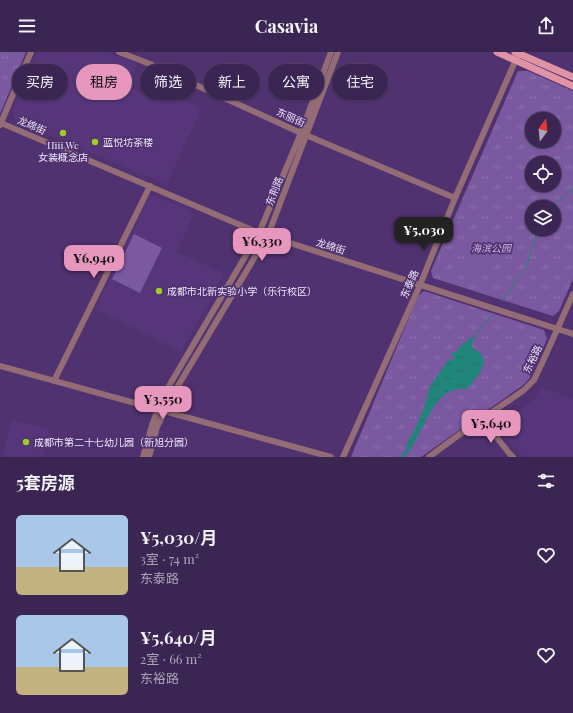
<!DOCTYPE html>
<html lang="zh">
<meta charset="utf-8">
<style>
body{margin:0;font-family:"Playfair Display","Noto Sans SC",serif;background:#46325d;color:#f1f3f6;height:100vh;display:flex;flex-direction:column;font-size:15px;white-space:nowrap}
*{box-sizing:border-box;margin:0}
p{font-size:13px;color:#aca5b8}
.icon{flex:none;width:22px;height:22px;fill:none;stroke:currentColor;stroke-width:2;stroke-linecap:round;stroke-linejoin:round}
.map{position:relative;height:405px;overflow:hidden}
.drawer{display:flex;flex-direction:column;background:#3b2653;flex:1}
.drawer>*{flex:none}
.hud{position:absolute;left:12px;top:12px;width:549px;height:36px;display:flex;gap:8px}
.needle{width:26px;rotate:15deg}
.controls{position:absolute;left:525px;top:60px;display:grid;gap:8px}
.controls a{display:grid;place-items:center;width:36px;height:36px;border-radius:50%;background:#3b2653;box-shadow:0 1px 3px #0004,0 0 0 1px #54436a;font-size:20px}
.price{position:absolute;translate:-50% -34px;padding:0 9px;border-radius:8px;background:#e797bd;color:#111;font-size:13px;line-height:26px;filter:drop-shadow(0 1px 2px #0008)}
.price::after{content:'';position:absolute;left:50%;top:24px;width:12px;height:9px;margin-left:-6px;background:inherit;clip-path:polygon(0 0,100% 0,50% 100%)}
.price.on{background:#222;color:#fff}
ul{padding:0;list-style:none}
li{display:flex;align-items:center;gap:12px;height:100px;padding:0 16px}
li span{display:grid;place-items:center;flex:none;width:112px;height:80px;border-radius:6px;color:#555}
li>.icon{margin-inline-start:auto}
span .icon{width:48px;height:48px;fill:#fffc;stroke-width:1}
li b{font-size:17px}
h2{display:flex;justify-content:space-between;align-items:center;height:48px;padding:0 16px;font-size:17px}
.chip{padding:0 14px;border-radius:18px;background:#3b2653;box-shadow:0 1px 3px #0004,0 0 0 1px #54436a;font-size:14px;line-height:36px}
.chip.on{background:#e797bd;color:#111}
header{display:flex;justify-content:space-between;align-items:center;height:52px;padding:0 16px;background:#3b2653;font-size:18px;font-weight:700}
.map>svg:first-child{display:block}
.built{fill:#56357a}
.grass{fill:url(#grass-tufts);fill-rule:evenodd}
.pitch{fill:#7a59a0}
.water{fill:url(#water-ripples)}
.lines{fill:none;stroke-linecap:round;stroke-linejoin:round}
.stream{stroke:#20857a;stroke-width:1}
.minor{stroke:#936c75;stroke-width:6}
.major{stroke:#e093a5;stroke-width:7}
.poi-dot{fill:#a0c92b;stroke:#4f326f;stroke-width:1.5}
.labels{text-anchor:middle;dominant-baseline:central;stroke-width:3.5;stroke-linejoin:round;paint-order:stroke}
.street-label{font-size:10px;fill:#efe6fc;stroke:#4f326f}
.poi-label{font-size:10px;fill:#efe6fc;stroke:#4f326f;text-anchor:start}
.park-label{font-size:10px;font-style:italic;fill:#cfb6f1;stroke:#4f326f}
</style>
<header><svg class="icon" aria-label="menu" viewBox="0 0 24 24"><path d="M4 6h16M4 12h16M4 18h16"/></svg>Casavia<svg class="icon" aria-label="share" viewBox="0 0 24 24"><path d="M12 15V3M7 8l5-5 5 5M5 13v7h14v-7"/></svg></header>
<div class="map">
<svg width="573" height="405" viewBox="0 0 573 405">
<defs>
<pattern id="grass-tufts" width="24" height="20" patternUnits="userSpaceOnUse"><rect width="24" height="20" fill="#7a59a0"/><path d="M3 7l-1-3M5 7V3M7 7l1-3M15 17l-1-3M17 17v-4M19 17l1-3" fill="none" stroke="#8d71ae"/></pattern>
<pattern id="water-ripples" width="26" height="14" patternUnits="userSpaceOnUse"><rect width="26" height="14" fill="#20857a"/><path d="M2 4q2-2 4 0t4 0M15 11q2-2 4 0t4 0" fill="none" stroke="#306b68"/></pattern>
</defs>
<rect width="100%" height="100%" fill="#4f326f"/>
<path class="built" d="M37,0H106L137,12L129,34L150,47L156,34L201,57L167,133L15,68L12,58Z
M153,143L190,159L194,162L177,200L225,221L181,300L95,257L149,145Z
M542,335L573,347V405H525L517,399L497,377L536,345Z
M12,367L50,378L43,405H10L2,403Z"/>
<path class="grass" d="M0,0H26L0,62Z
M518,19H528L573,39V227L559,259L553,264L433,226L431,219ZM532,67H554V89H532ZM532,111H554V133H532ZM532,155H554V177H532Z
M424,239L544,278L547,287L529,327L523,333L421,405H351L418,244Z"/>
<path class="pitch" d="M472,179L481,183L475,197L466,193Z
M134,182L162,196L140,241L112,227Z
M479,193L491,198L480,223L468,217Z"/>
<path class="water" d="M473,284H476L472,288V295C475,298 480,300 482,304C489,313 473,330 467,337C463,337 458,337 454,338C430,344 421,388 404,405H400L406,398L408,389L415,377L424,356L430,334L449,307L452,308L455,307L451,303L453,299L456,301L460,295V293H462Z"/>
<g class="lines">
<path class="stream" d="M554,155L573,135
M503,248L525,218L530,204L538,177
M474,284L492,263"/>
<path class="minor" d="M119,0L150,12L301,81L455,146
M1,71L259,181L573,282
M0,73L31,0
M0,314L331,405
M54,329L150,134
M482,367L509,401L513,405
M143,405L152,373L158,357L166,339L259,181L301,81L331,0
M149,405L157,375L175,339L268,183L338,0
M343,405L420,233L455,146L517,5
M429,405L456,385L524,338L534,328L543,309L573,242"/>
<path class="major" d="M497,0L573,34
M515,0L573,25"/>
</g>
<g class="poi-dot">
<circle cx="63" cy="81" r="4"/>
<circle cx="95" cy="90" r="4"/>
<circle cx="159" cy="239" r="4"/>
<circle cx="26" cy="390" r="4"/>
</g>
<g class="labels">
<g class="street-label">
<text transform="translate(291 65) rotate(24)">东丽街</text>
<text transform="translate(32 73) rotate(23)">龙绵街</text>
<text transform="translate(274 139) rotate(-69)">东荆路</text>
<text transform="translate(331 194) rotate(18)">龙绵街</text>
<text transform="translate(409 232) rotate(-67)">东泰路</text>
<text transform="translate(532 307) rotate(-64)">东裕路</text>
</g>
<g class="poi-label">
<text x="103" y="90">蓝悦坊茶楼</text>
<text x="63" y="93" text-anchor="middle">Hiii We<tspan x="63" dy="12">女装概念店</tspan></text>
<text x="167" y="239">成都市北新实验小学（乐行校区）</text>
<text x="34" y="390">成都市第二十七幼儿园（新旭分园）</text>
</g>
<g class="park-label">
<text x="491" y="196">海滨公园</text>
</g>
</g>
</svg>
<div class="controls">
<a><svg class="needle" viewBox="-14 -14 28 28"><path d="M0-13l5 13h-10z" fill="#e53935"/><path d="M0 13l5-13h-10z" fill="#aca5b8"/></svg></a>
<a><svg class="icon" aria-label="locate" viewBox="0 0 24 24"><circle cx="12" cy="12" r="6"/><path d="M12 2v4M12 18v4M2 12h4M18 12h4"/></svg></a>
<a><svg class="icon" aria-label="layers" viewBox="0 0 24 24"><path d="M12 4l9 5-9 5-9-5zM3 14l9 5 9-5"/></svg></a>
</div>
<b class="price on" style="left:424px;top:199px">¥5,030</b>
<b class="price" style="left:262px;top:210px">¥6,330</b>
<b class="price" style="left:94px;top:227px">¥6,940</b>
<b class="price" style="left:163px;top:368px">¥3,550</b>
<b class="price" style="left:491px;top:392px">¥5,640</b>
<div class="hud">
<a class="chip">买房</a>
<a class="chip on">租房</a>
<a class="chip">筛选</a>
<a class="chip">新上</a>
<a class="chip">公寓</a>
<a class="chip">住宅</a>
</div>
</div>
<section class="drawer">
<h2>5套房源<svg class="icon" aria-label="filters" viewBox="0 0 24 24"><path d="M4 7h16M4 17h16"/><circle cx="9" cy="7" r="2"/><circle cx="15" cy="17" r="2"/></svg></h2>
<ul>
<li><span style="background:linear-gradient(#a9c7e8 65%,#c2b280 0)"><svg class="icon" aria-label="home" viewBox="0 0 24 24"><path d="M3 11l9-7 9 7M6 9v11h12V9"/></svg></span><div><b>¥5,030/月</b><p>3室 · 74 m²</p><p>东泰路</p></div><svg class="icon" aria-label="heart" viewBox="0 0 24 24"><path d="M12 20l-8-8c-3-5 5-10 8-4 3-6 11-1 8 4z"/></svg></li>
<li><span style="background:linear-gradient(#a9c7e8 65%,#c2b280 0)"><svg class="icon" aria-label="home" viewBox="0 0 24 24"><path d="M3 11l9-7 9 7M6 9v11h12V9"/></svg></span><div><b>¥5,640/月</b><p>2室 · 66 m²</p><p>东裕路</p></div><svg class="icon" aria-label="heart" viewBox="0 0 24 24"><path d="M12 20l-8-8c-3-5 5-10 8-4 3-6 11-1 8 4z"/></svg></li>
</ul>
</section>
